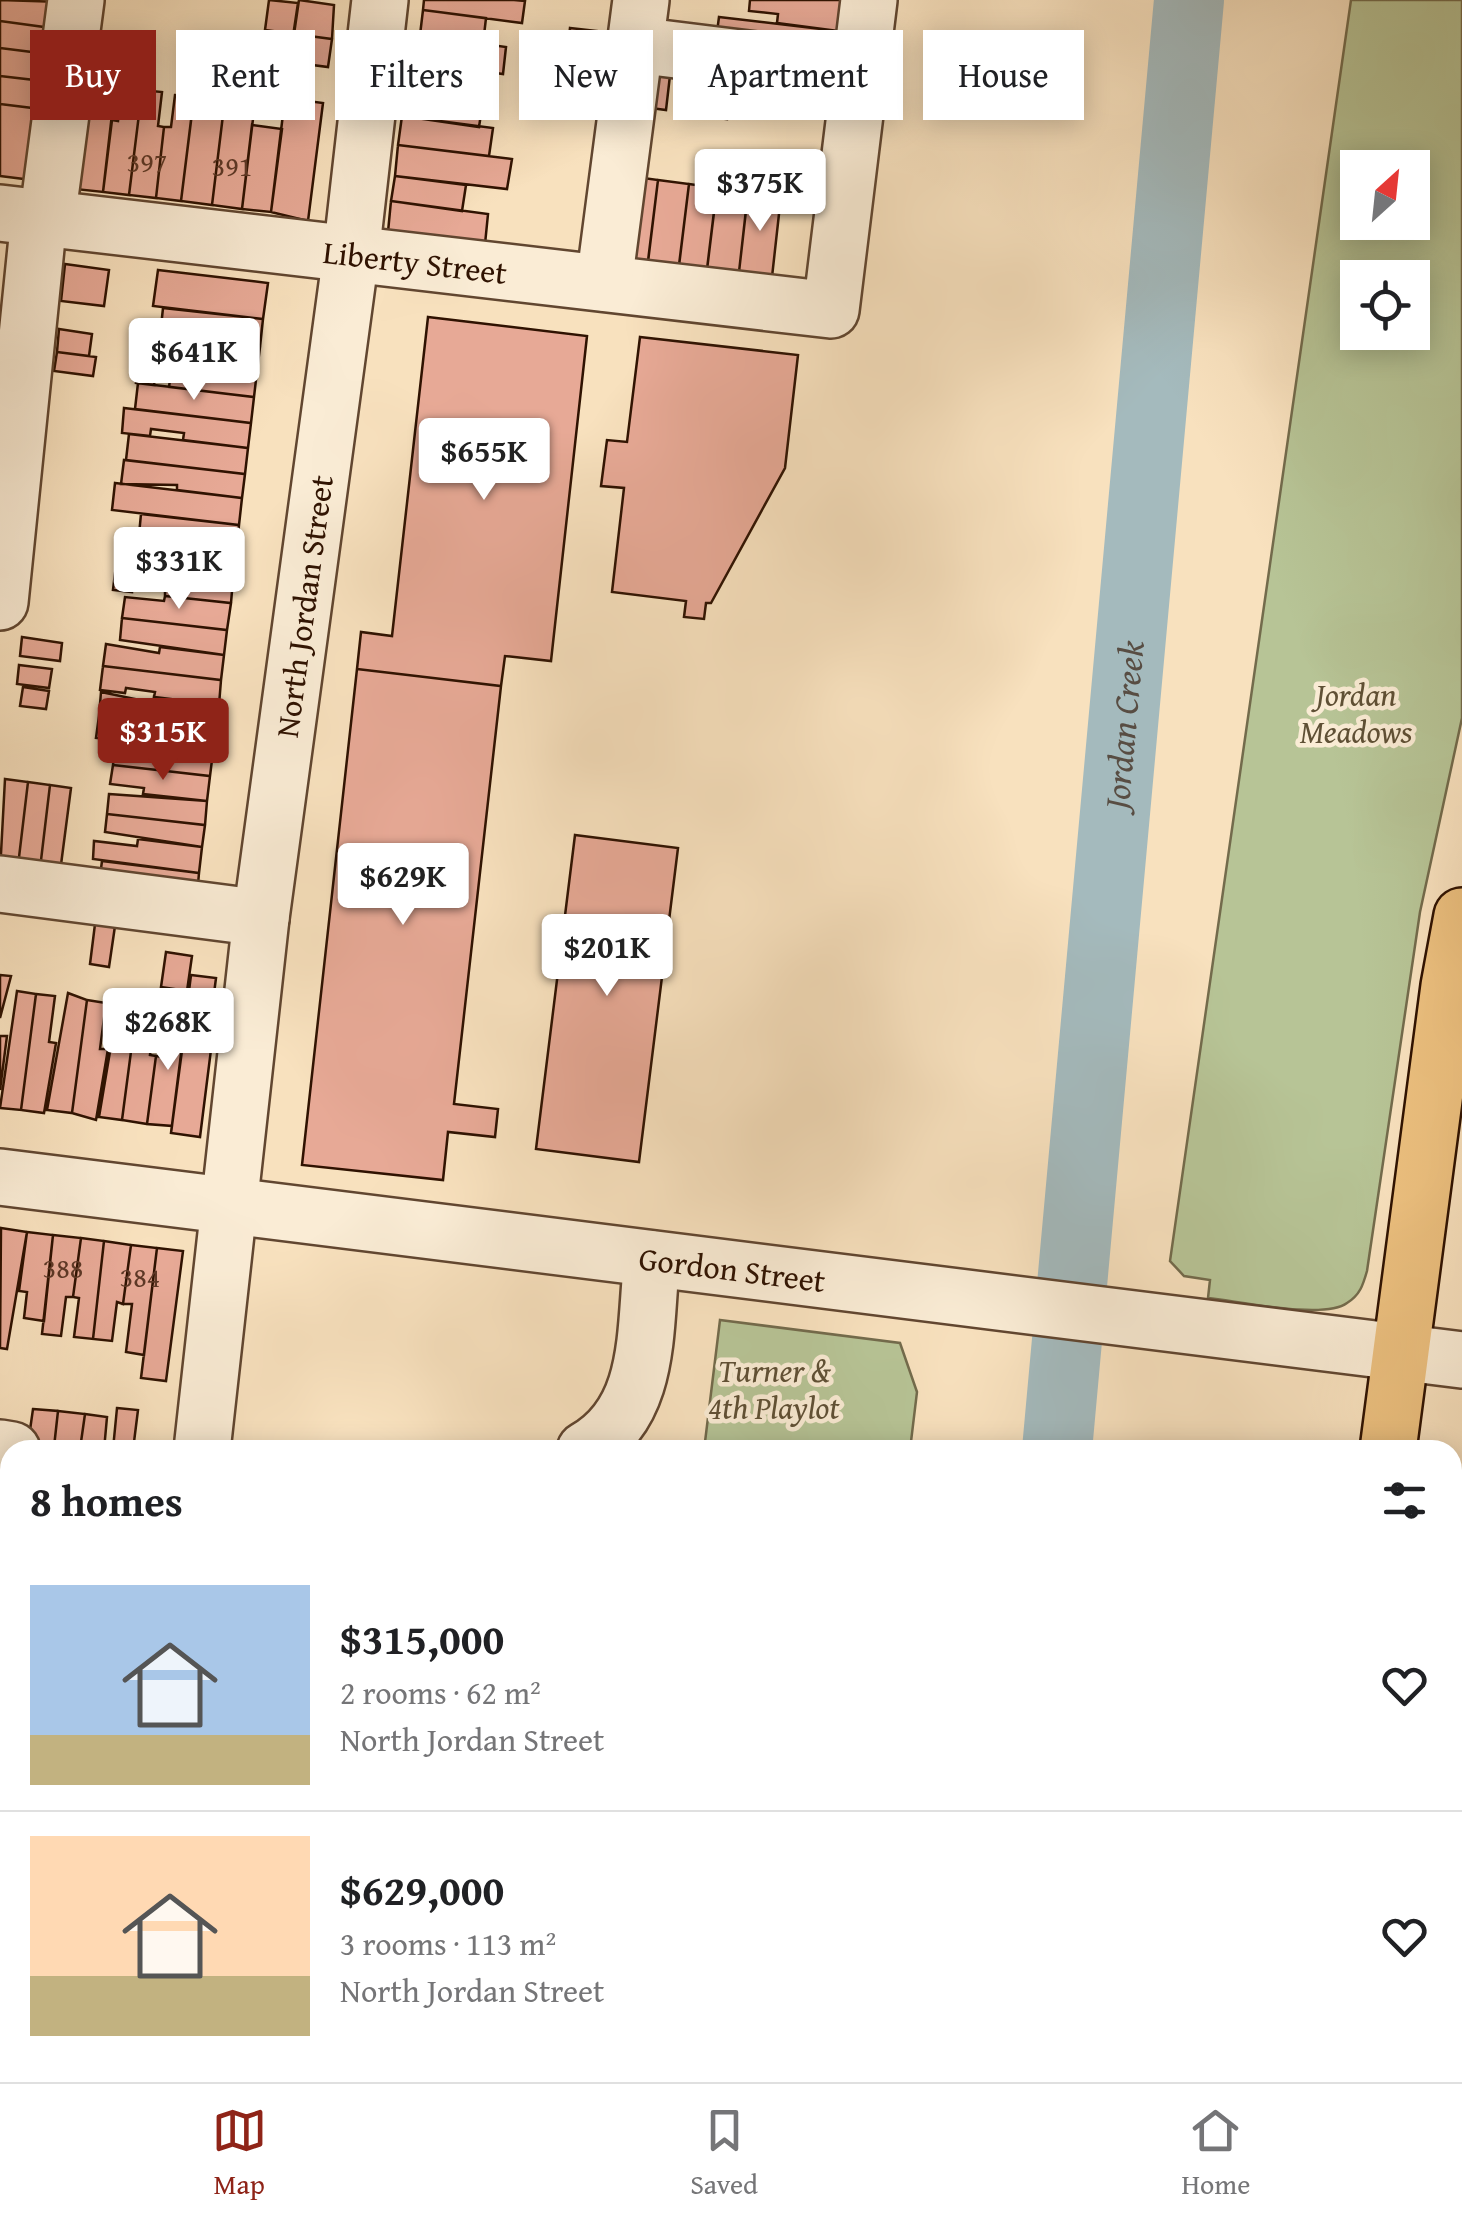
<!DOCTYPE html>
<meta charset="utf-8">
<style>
body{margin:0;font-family:"Gentium Book Plus",serif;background:#f2f2f2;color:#202124;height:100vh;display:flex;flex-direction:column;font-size:38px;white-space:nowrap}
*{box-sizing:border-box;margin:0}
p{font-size:32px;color:#757577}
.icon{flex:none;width:55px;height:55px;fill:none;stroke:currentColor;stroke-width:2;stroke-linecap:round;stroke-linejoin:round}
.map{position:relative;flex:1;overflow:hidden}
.side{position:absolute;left:0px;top:1440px;width:1462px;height:642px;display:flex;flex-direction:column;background:#fff;border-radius:30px 30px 0 0;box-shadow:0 5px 25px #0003}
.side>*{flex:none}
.hud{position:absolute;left:30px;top:30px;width:1402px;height:90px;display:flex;gap:20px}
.needle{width:65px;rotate:27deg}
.buttons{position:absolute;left:1340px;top:150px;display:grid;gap:20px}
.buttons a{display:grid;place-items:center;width:90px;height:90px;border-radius:0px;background:#fff;box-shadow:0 5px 25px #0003;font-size:50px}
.price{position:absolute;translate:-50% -85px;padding:0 22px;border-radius:10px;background:#fff;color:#222;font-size:32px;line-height:65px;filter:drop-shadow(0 2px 5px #0008)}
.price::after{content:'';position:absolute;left:50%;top:60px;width:30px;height:22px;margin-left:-15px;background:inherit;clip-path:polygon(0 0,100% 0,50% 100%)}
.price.current{background:#8f2418;color:#fff}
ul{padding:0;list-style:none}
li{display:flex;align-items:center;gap:30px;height:250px;padding:0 30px}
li+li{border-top:2px solid #e0e0e0}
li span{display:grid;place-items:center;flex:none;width:280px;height:200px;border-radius:0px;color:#555}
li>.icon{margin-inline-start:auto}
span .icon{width:120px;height:120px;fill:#fffc;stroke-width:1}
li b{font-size:42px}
h2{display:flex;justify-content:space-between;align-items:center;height:120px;padding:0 30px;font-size:42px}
.tag{padding:0 35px;border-radius:0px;background:#fff;box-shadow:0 5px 25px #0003;font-size:35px;line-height:90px}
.tag.current{background:#8f2418;color:#fff}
.tabs{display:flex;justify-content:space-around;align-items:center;height:140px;border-top:2px solid #e0e0e0;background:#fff;font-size:28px;color:#757577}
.tabs a{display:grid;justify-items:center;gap:5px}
.tabs .current{color:#8f2418}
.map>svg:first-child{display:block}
.green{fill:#b7c496;stroke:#736b4c;stroke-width:2.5;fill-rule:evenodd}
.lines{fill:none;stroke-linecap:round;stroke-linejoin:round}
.river{stroke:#a4babd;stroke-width:70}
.building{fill:#e7a996;stroke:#2f1201;stroke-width:2.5}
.minor-casing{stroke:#614630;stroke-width:60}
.major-casing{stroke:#2f1201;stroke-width:60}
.minor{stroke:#faecd5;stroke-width:55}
.major{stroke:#ecc07f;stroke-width:55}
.rail-casing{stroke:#2f1201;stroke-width:11}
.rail{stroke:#faecd5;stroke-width:8;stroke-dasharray:22;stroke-linecap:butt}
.labels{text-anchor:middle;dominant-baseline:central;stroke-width:9;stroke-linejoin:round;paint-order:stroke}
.number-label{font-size:28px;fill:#5d3826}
.street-label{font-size:32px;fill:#2f1201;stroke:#faecd5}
.park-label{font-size:32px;font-style:italic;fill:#5f5035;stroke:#faecd5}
.water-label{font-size:35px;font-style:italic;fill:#584d43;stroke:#faecd5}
</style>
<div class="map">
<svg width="1462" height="2082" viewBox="0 0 1462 2082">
<rect width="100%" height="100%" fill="#f8e1be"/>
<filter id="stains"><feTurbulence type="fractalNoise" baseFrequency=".002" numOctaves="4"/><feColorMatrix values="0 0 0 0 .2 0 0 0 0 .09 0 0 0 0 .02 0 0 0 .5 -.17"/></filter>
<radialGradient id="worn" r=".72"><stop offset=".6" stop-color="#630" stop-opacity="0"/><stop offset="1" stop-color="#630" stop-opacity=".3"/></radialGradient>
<path class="green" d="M1351,0H1462V718L1420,912L1367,1271C1363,1285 1360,1295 1347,1303C1324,1320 1238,1301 1208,1298L1210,1280L1184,1276L1170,1261ZM1358,168H1412V222H1358ZM1358,278H1412V332H1358Z
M720,1320L900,1343L917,1392L910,1450H704Z
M1453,1990L1462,1991V2082H1379V2073L1452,2072Z"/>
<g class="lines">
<g class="river">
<path id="s1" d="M1057,1450L1189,0"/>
<path d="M996,2082V2072"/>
</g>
</g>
<path class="building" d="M0,0L62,2L59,29L0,21Z
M269,0L298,3L289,63L269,60L273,31L265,30Z
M299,0L334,5L332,39L294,34Z
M424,0H514L525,1L522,23L423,10Z
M750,0H841L838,31L777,23L778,14L749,11Z
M423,10L486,18L483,44L420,35Z
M719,17L838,31L834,61L715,47Z
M0,21L59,29L56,55L0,48Z
M570,28L615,33L611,60L567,55Z
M294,34L332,39L328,67L312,65L308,87L286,84Z
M420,35L506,47L503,74L416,62Z
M0,48L56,55L52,82L0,76Z
M409,62L486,72L483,101L405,91Z
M648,65L671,67L666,110L643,107Z
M705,74L732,77L727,119L700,116Z
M0,76L52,82L49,110L0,104Z
M555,78L606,84L603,106L551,99Z
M88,84L115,88L103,192L75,189Z
M122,87L142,90L129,195L103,192L112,120L118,121Z
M142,90L162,92L158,126L164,127L156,198L129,195Z
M405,91L483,101L479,127L402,116Z
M175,95L194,97L181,201L156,198L164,127H171Z
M285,98L323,103L308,221L271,212Z
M0,104L49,110L40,181L0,176Z
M192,112L223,115L212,205L181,201Z
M223,115L253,119L242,209L212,205Z
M402,116L493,128L489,156L398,145Z
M252,125L282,129L271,212L242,209Z
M398,145L512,159L507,189L395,176Z
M721,154L752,158L739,272L707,269Z
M395,176L466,185L462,211L391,201Z
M629,176L658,180L648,262L618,268Z
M658,180L689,184L679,265L647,269Z
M689,184L717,188L706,278L678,274Z
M748,192L781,196L772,277L739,272Z
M391,201L488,214L485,244L388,232Z
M65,264L109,270L104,306L61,301Z
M158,270L268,283L263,319L153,306Z
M163,308L263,319L260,347L194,340L195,331L161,327Z
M428,317L587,336L551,661L505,656L501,686L357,669L361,632L392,636Z
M59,329L92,334L89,356L57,352Z
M160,337L260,347L257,371L157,359Z
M640,337L798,355L785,468L711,603H706L704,619L684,617L686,601L612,592L624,488L601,486L607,440L627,442Z
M57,352L96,357L93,376L54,371Z
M139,357L257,371L254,397L169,387L170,380L155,378L154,385L136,383Z
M138,383L254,397L251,423L135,409Z
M124,408L251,423L248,448L183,440L184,433L151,429L150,436L122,433Z
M129,434L248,448L245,474L126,460Z
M124,460L245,474L242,498L177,490V485L121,484Z
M115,483L242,498L239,525L112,510Z
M141,514L239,525L236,553L171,544V539L139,535Z
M137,544L236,553L233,579L135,568Z
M116,565L233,579L231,603L165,596V589L132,586V592L113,590Z
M165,596L231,603L227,630L122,618L125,597L164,601Z
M122,618L227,630L224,655L120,640Z
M22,637L62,643L60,661L20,656Z
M106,644L159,653L160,647L224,655L221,680L103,666Z
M19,665L52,669L49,688L17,684Z
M103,666L221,680L219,705L154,697L155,692L126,688L125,693L100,690Z
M357,669L501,686L454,1104L498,1109L495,1137L448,1132L443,1180L302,1165Z
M23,687L49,691L46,709L20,706Z
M101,692L154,703V697L219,705L216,729L99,716Z
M99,716L216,729L213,752L149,745V739L118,735L117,740L96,738Z
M149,745L213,752L210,776L113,765L115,747L148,750Z
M113,765L210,776L207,801L143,794L144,788L110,784Z
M5,779L28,782L17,874L0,872Z
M28,782L50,785L39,877L17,874Z
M50,785L71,788L59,880L39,877Z
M109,794L207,801L205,825L107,814Z
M107,814L205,825L202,847L105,832Z
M575,835L678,848L639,1162L536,1149Z
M138,839L202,847L199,873L93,859L94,841L137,846Z
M102,861L199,873L197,895L99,884Z
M95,924L115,926L109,967L90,964Z
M166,952L192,956L187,991L161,987Z
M0,975L11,976L0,1018Z
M191,975L216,978L212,1009L216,1010L200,1137L171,1133Z
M17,991L36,994L21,1110L0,1108Z
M68,993L87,1000L72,1113L47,1110Z
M36,994L55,996L49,1042L56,1043L44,1113L21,1110Z
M87,1000L106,1003L100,1049H108L96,1120L72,1113Z
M118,1004L137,1006L122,1120L99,1117Z
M137,1006L156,1009L150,1055L156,1056L147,1124L122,1120Z
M169,1011L187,1013L171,1133L172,1126L147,1124L156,1056L163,1057Z
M0,1036H7L0,1090Z
M1,1228L27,1232L7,1349L0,1348Z
M27,1232L53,1235L44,1321L24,1318L27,1292L19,1291Z
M53,1235L81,1238L73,1297H66L61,1336L42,1334Z
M81,1238L104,1241L93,1339L74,1337L79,1298L73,1297Z
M104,1241L131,1245L123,1304L117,1302L112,1341L93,1339Z
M131,1245L157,1248L144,1355L126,1352L132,1304H123Z
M157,1248L183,1251L166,1381L141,1378Z
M117,1408L138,1410L133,1450L113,1449Z
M33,1409L58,1411L54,1447L28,1444Z
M58,1411L85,1414L80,1449L54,1447Z
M85,1414L107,1417L104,1450L80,1449Z
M1462,1802V1977L1452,1976V1883Z
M0,1894L10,1895L9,1925L0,1924Z
M3,2004L10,2005V2072H28L27,2082H0Z
M28,2072H61L60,2082H27Z
M61,2072H95L99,2082H60Z
M182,2072H257L255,2082L181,2077Z
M350,2072H394L393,2082H348Z"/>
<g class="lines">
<g class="minor-casing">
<g id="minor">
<path d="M636,45L862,73"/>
<path id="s2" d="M0,213L831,310L869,0"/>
<path d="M604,283L641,0"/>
<path d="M0,602L37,238L47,220L76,0"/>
<path d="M0,884L261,918"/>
<path id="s3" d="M0,1177L1462,1360"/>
<path d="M0,1448L12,1450"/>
<path id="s4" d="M202,1450L261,918L351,255L380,0"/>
<path d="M585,1450C653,1412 644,1328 652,1259"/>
<path d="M0,1878L10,1879"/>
<path d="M124,2082L126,2072"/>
<path d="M424,2082V2072"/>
</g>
</g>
<g class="major-casing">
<path id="major" d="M1388,1450L1449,986L1462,916
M1328,2082L1329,2072"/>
</g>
<use href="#minor" class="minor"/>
<use href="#major" class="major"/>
<g class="rail-casing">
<path id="rail" d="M1229,2082L1230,2072"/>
</g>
<use href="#rail" class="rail"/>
</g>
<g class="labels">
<g class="number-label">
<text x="147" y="161">397</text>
<text x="232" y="165">391</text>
<text x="63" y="1267">388</text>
<text x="140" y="1276">384</text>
</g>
<g class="street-label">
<text stroke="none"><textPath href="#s2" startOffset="418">Liberty Street</textPath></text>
<text stroke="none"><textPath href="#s4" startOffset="850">North Jordan Street</textPath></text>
<text stroke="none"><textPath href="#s3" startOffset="738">Gordon Street</textPath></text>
</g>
<g class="park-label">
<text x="1356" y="694">Jordan<tspan x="1356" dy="37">Meadows</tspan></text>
<text x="774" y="1370">Turner &amp;<tspan x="774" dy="37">4th Playlot</tspan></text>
</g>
<g class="water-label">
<text stroke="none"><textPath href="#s1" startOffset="728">Jordan Creek</textPath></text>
</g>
</g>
<rect width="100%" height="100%" filter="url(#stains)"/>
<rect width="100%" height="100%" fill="url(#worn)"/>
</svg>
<div class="buttons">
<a><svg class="needle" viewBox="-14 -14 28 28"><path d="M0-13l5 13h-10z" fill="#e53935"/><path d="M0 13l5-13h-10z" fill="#757577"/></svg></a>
<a><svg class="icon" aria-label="locate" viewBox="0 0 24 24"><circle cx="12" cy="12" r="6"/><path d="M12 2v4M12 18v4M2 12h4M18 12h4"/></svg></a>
</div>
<b class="price" style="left:760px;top:234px">$375K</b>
<b class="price" style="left:194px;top:403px">$641K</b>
<b class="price" style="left:484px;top:503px">$655K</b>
<b class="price" style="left:179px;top:612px">$331K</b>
<b class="price current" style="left:163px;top:783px">$315K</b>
<b class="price" style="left:403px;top:928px">$629K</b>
<b class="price" style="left:607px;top:999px">$201K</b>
<b class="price" style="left:168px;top:1073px">$268K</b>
<div class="hud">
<a class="tag current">Buy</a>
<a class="tag">Rent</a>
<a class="tag">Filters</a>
<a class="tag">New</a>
<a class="tag">Apartment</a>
<a class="tag">House</a>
</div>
<section class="side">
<h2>8 homes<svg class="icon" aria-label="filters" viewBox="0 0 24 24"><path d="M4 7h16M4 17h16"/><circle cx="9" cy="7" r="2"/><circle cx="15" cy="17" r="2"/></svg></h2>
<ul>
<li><span style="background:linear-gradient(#a9c7e8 75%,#c2b280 0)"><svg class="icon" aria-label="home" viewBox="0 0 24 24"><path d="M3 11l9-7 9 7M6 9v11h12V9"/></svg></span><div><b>$315,000</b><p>2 rooms · 62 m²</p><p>North Jordan Street</p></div><svg class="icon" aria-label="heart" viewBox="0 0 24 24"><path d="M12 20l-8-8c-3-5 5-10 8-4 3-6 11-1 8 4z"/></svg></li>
<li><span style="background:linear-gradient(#ffd9b3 70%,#c2b280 0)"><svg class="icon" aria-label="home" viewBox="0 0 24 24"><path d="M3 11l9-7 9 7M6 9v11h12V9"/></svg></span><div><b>$629,000</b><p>3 rooms · 113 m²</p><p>North Jordan Street</p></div><svg class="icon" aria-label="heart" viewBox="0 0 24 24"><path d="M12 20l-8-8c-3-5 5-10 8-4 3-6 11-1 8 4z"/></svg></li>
</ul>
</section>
</div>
<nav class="tabs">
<a class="current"><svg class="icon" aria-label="map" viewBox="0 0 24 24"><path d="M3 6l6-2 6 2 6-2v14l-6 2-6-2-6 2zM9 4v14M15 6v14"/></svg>Map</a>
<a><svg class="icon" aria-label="saved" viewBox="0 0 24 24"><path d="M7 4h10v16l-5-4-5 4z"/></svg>Saved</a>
<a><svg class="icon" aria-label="home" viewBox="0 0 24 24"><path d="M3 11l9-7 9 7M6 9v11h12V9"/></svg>Home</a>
</nav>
